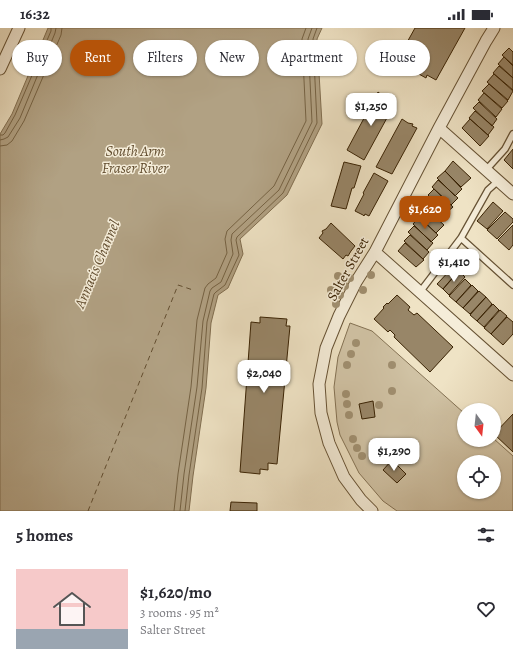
<!DOCTYPE html>
<meta charset="utf-8">
<style>
body{margin:0;font-family:Alegreya,serif;background:#f7f7f7;color:#2b2b33;height:100vh;display:flex;flex-direction:column;font-size:15px;white-space:nowrap}
*{box-sizing:border-box;margin:0}
p{font-size:13px;color:#7c7c81}
.icon{flex:none;width:22px;height:22px;fill:none;stroke:currentColor;stroke-width:2;stroke-linecap:round;stroke-linejoin:round}
.map{position:relative;height:483px;overflow:hidden}
.drawer{display:flex;flex-direction:column;background:#fff;flex:1}
.drawer>*{flex:none}
.banner{position:absolute;left:12px;top:12px;width:489px;height:36px;display:flex;gap:8px}
.needle{width:26px;rotate:165deg}
.fabs{position:absolute;left:457px;top:375px;display:grid;gap:8px}
.fabs a{display:grid;place-items:center;width:44px;height:44px;border-radius:50%;background:#fff;box-shadow:0 1px 3px #0004;font-size:20px}
.price{position:absolute;translate:-50% -34px;padding:0 9px;border-radius:8px;background:#fff;color:#222;font-size:13px;line-height:26px;filter:drop-shadow(0 1px 2px #0008)}
.price::after{content:'';position:absolute;left:50%;top:24px;width:12px;height:9px;margin-left:-6px;background:inherit;clip-path:polygon(0 0,100% 0,50% 100%)}
.price.on{background:#b45309;color:#fff}
ul{padding:0;list-style:none}
li{display:flex;align-items:center;gap:12px;height:100px;padding:0 16px}
li span{display:grid;place-items:center;flex:none;width:112px;height:80px;border-radius:0px;color:#555}
li>.icon{margin-inline-start:auto}
span .icon{width:48px;height:48px;fill:#fffc;stroke-width:1}
li b{font-size:17px}
h2{display:flex;justify-content:space-between;align-items:center;height:48px;padding:0 16px;font-size:17px}
.tag{padding:0 14px;border-radius:18px;background:#fff;box-shadow:0 1px 3px #0004;font-size:14px;line-height:36px}
.tag.on{background:#b45309;color:#fff}
.status{display:flex;justify-content:space-between;align-items:center;height:28px;padding:0 20px;background:#fff;direction:ltr}
.status svg{height:11px;fill:currentColor}
.map>svg:first-child{display:block}
.green{fill:#d0c2a4;stroke:#847254;fill-rule:evenodd}
.water{fill:#b1a183;stroke:#816e50}
.lines{fill:none;stroke-linecap:round;stroke-linejoin:round}
.shore{stroke:#756243;stroke-width:1}
.ferry{stroke:#634e30;stroke-width:1;stroke-dasharray:5 4;stroke-linecap:butt}
.building{fill:#988668;stroke:#392203}
.service-casing{stroke:#665234;stroke-width:8}
.minor-casing{stroke:#665234;stroke-width:13}
.service{stroke:#f5edd9;stroke-width:5.5}
.minor{stroke:#f5edd9;stroke-width:11}
.tree{fill:#a08f70}
.labels{text-anchor:middle;dominant-baseline:central;stroke-width:3;stroke-linejoin:round;paint-order:stroke}
.street-label{font-size:14px;fill:#392203;stroke:#f5edd9}
.water-label{font-size:15px;font-style:italic;fill:#634e30;stroke:#f5edd9}
</style>
<div class="status"><b>16:32</b><svg viewBox="0 0 49 12"><path d="M0 12V9h3v3zM5 12V6h3v6zM10 12V3h3v9zM15 12V0h3v12zM26 1h20v11H26zM47 4h2v5h-2z"/></svg></div>
<div class="map">
<svg width="513" height="483" viewBox="0 0 513 483">
<rect width="100%" height="100%" fill="#efe3c5"/>
<filter id="stains"><feTurbulence type="fractalNoise" baseFrequency=".005" numOctaves="4"/><feColorMatrix values="0 0 0 0 .2 0 0 0 0 .09 0 0 0 0 .02 0 0 0 .5 -.17"/></filter>
<radialGradient id="worn" r=".72"><stop offset=".6" stop-color="#630" stop-opacity="0"/><stop offset="1" stop-color="#630" stop-opacity=".3"/></radialGradient>
<path class="green" d="M350,295L372,303L464,385V412L494,411L513,428V483H397L383,473L359,445L340,407L337,394L334,359L338,329ZM464,434H494V464H464Z"/>
<path class="water" d="M48,0H322L317,11L322,96L287,167L240,211L243,226L228,260L218,267L211,295L206,360L193,448L189,483H0V106L12,86Z"/>
<g class="lines">
<path class="shore" d="M0,107H3L5,105L15,87L51,3V0
M0,112L4,111L8,109L20,90L55,5L56,0
M0,118L7,117L12,113L24,93L61,7L62,0
M174,483L178,446L191,359L197,292L205,260L208,256L216,250L227,225L225,211L227,203L274,158L306,93L302,11L306,0
M180,483L184,446L197,359L203,293L210,263L212,260L221,254L233,226L231,212L232,206L279,162L312,94L308,11L312,0
M185,483L189,447L202,360L207,294L214,266L216,264L225,257L239,227L236,212L237,209L283,165L317,95L313,11L317,0"/>
<path class="ferry" d="M88,483L178,257L193,262"/>
</g>
<path class="building" d="M415,0H465L436,52L427,47L426,50L410,41L412,37L400,30L407,19L405,18Z
M509,20L513,24V37L502,27Z
M504,29L513,38V50L498,36Z
M499,38L513,50V62L493,45Z
M494,46L513,63L508,72L487,54Z
M489,56L508,73L502,80L482,63Z
M378,64L394,77L364,132L347,122Z
M484,65L502,81L496,89L478,72Z
M479,74L497,91L492,98L473,80Z
M475,83L494,99L488,107L469,90Z
M402,91L408,95L413,96L412,98L417,100L392,146L376,139Z
M470,91L489,108L480,118L462,100Z
M513,121V141L504,132Z
M453,133L471,150L461,159L445,143Z
M344,134L361,138L354,160H352L346,181L331,178Z
M445,143L462,161L455,168L437,150Z
M374,145L388,153L369,188L365,186L364,188L363,187L355,183L364,166L363,165Z
M438,152L458,170L451,177L432,159Z
M434,161L453,179L446,185L428,167Z
M429,169L448,187L441,194L423,177Z
M493,174L503,183L487,201L477,193Z
M424,179L444,197L436,205L417,187Z
M505,184L513,191V194L497,211L487,202Z
M419,189L438,207L431,214L413,196Z
M331,195L355,218L351,223L348,228L346,227L343,231L319,210L323,205L322,203L326,201Z
M513,197V217L509,222L498,212Z
M414,198L433,215L427,222L408,204Z
M410,207L429,224L423,231L404,213Z
M405,215L424,232L416,239L398,223Z
M454,238L459,242L443,261L437,256Z
M459,243L465,249L449,267L443,261Z
M465,251L471,257L456,274L449,268Z
M472,257L478,263L463,280L456,274Z
M479,263L486,269L470,286L463,280Z
M397,267L410,279L408,282L414,287L417,285L453,319L430,344L394,309L395,307L390,302L388,304L374,291L384,280L383,279L387,275L388,276Z
M486,269L492,276L477,293L470,287Z
M493,276L499,282L484,299L477,293Z
M500,282L507,288L491,306L484,300Z
M260,289L287,291L286,298H290L277,436L268,435V442L260,441V446L240,444L251,294L260,295Z
M507,289L513,294V306L503,317L491,306Z
M373,373L375,389L362,391L359,376Z
M513,386V424L494,406Z
M392,432L406,446L397,455L383,442Z
M231,474L257,475V483H230Z"/>
<g class="lines">
<g class="service-casing">
<path id="service" d="M486,142L505,121L513,106
M461,210L513,257
M420,264L461,210L488,162L498,153"/>
</g>
<g class="minor-casing">
<path id="minor" d="M0,41L19,0
M439,100L513,166
M375,224L513,347
M372,483L361,472L344,449L329,415L321,385L319,356L326,320L339,288L356,254L375,224L439,100L486,13L494,0"/>
</g>
<use href="#service" class="service"/>
<use href="#minor" class="minor"/>
</g>
<g class="tree">
<circle cx="371" cy="247" r="4"/>
<circle cx="338" cy="248" r="4"/>
<circle cx="350" cy="250" r="4"/>
<circle cx="345" cy="258" r="4"/>
<circle cx="331" cy="262" r="4"/>
<circle cx="363" cy="262" r="4"/>
<circle cx="340" cy="267" r="4"/>
<circle cx="336" cy="276" r="4"/>
<circle cx="356" cy="315" r="4"/>
<circle cx="351" cy="326" r="4"/>
<circle cx="347" cy="337" r="4"/>
<circle cx="392" cy="337" r="4"/>
<circle cx="392" cy="363" r="4"/>
<circle cx="346" cy="366" r="4"/>
<circle cx="347" cy="376" r="4"/>
<circle cx="379" cy="377" r="4"/>
<circle cx="349" cy="387" r="4"/>
<circle cx="353" cy="411" r="4"/>
<circle cx="357" cy="420" r="4"/>
<circle cx="362" cy="428" r="4"/>
</g>
<g class="labels">
<g class="street-label">
<text transform="translate(348 241) rotate(-61)">Salter Street</text>
</g>
<g class="water-label">
<text x="135" y="123">South Arm<tspan x="135" dy="17">Fraser River</tspan></text>
<text transform="translate(97 236) rotate(-67)">Annacis Channel</text>
</g>
</g>
<rect width="100%" height="100%" filter="url(#stains)"/>
<rect width="100%" height="100%" fill="url(#worn)"/>
</svg>
<div class="fabs">
<a><svg class="needle" viewBox="-14 -14 28 28"><path d="M0-13l5 13h-10z" fill="#e53935"/><path d="M0 13l5-13h-10z" fill="#7c7c81"/></svg></a>
<a><svg class="icon" aria-label="locate" viewBox="0 0 24 24"><circle cx="12" cy="12" r="6"/><path d="M12 2v4M12 18v4M2 12h4M18 12h4"/></svg></a>
</div>
<b class="price" style="left:371px;top:99px">$1,250</b>
<b class="price on" style="left:425px;top:202px">$1,620</b>
<b class="price" style="left:454px;top:255px">$1,410</b>
<b class="price" style="left:264px;top:366px">$2,040</b>
<b class="price" style="left:394px;top:444px">$1,290</b>
<div class="banner">
<a class="tag">Buy</a>
<a class="tag on">Rent</a>
<a class="tag">Filters</a>
<a class="tag">New</a>
<a class="tag">Apartment</a>
<a class="tag">House</a>
</div>
</div>
<section class="drawer">
<h2>5 homes<svg class="icon" aria-label="filters" viewBox="0 0 24 24"><path d="M4 7h16M4 17h16"/><circle cx="9" cy="7" r="2"/><circle cx="15" cy="17" r="2"/></svg></h2>
<ul>
<li><span style="background:linear-gradient(#f6c9c9 75%,#9aa5b1 0)"><svg class="icon" aria-label="home" viewBox="0 0 24 24"><path d="M3 11l9-7 9 7M6 9v11h12V9"/></svg></span><div><b>$1,620/mo</b><p>3 rooms · 95 m²</p><p>Salter Street</p></div><svg class="icon" aria-label="heart" viewBox="0 0 24 24"><path d="M12 20l-8-8c-3-5 5-10 8-4 3-6 11-1 8 4z"/></svg></li>
</ul>
</section>
